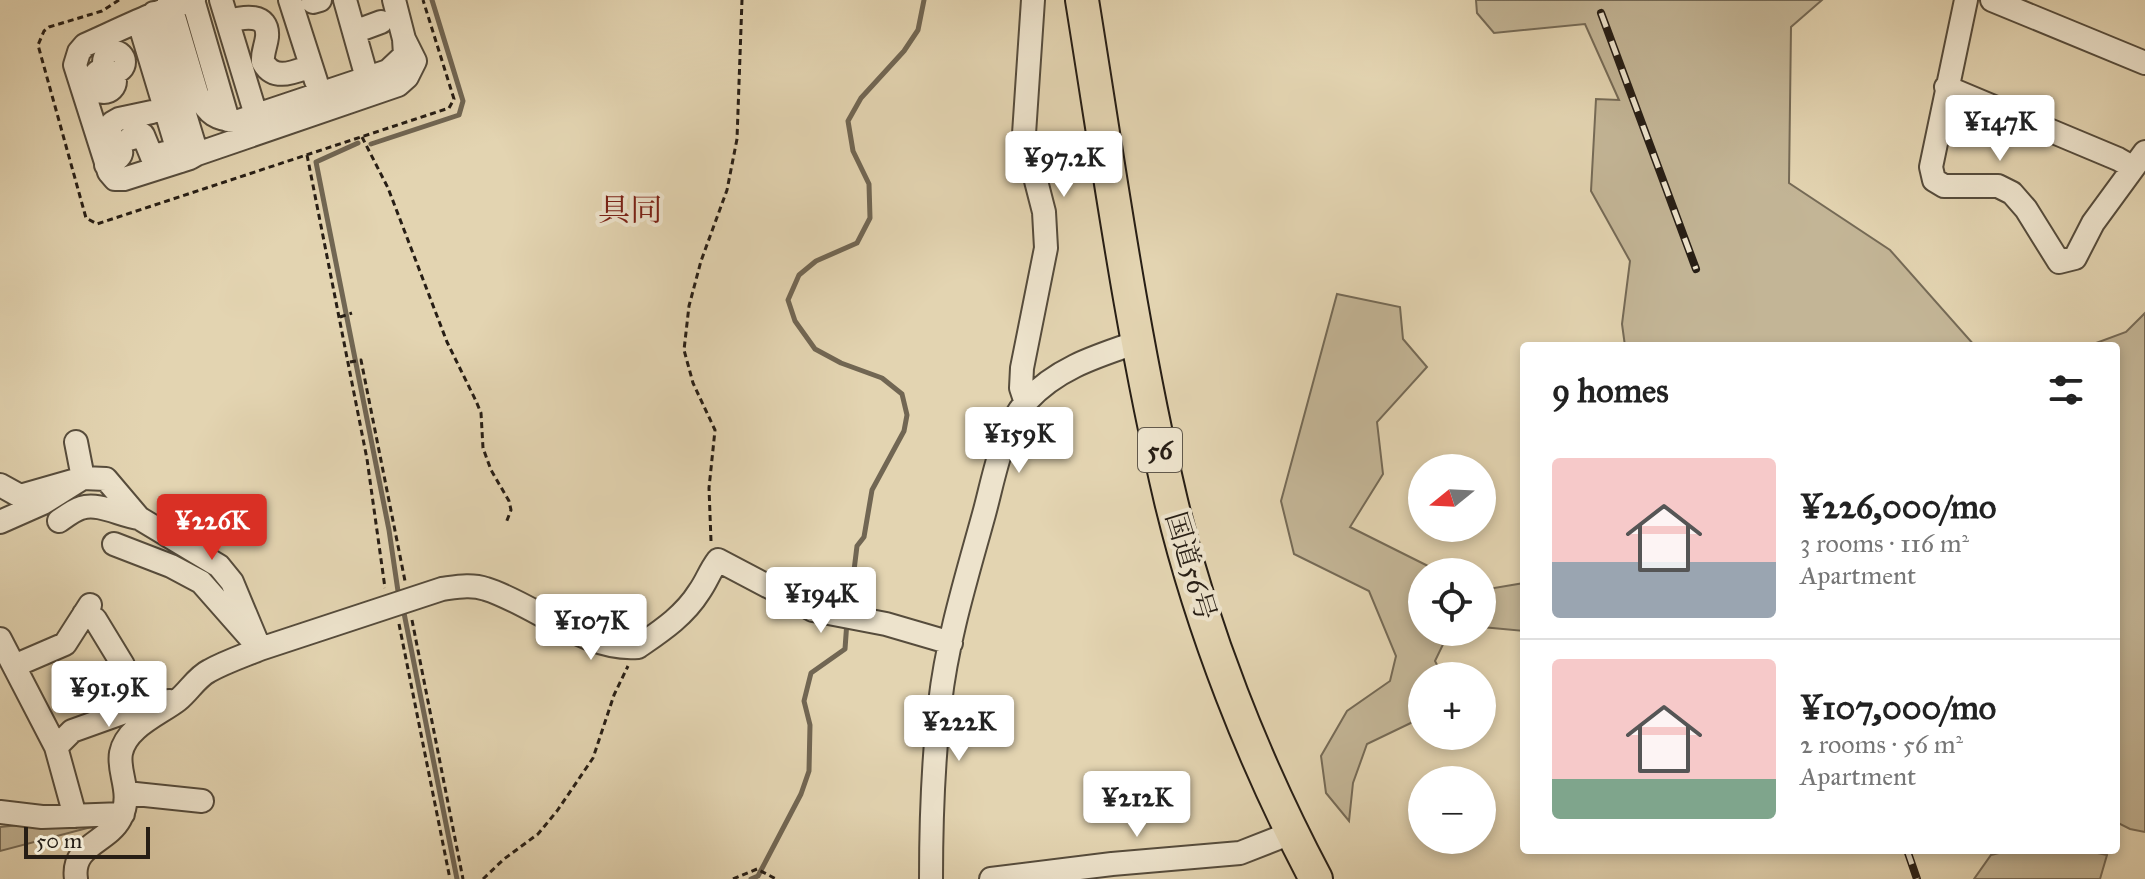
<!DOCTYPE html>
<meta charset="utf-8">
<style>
body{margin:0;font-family:"IM FELL Great Primer","Noto Serif JP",serif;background:#f2f2f2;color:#222;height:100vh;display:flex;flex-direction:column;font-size:30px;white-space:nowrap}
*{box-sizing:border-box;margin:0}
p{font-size:26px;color:#767676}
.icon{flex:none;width:44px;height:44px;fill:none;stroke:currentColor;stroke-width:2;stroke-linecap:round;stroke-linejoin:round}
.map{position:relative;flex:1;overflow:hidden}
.side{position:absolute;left:1520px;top:342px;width:600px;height:512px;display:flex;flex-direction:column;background:#fff;border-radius:8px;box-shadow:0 4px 12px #0003}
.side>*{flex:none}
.needle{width:52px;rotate:252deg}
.controls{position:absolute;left:1408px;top:454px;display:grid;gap:16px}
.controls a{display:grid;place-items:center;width:88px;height:88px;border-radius:50%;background:#fff;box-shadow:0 4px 12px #0003;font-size:40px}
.scale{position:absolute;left:24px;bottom:20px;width:126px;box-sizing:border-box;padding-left:8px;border:4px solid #271e15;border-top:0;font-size:22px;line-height:28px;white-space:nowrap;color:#271e15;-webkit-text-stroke:6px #ede3cc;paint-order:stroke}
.price{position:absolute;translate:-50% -68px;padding:0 18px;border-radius:8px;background:#fff;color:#222;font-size:26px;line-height:52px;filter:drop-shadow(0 2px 4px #0008)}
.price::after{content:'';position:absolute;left:50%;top:48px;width:24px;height:18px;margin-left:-12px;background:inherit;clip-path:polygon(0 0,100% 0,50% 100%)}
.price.on{background:#d93025;color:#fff}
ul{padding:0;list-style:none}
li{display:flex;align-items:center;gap:24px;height:200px;padding:0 32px}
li+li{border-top:2px solid #e0e0e0}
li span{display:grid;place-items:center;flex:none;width:224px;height:160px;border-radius:8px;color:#555}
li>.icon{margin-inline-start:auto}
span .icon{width:96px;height:96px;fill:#fffc;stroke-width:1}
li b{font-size:34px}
h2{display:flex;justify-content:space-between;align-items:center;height:96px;padding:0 32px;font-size:34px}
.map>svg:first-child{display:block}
.green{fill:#c3b596;stroke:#756a56;stroke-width:2}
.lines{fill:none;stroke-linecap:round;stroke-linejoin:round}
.stream{stroke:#716653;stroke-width:5}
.minor-casing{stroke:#564c3c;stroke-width:26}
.highway-casing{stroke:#271e15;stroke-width:36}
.path{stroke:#271e15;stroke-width:3;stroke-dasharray:6 4;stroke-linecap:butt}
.minor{stroke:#ede3cc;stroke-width:22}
.highway{stroke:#e3d4b1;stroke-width:32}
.rail-casing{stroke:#271e15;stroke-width:8}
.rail{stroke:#ede3cc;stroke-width:5;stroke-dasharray:15;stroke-linecap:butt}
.labels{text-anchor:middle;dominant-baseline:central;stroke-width:8;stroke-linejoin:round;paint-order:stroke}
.shield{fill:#ede3cc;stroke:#62594c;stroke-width:2}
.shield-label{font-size:26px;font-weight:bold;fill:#271e15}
.street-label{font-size:28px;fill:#271e15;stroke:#ede3cc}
.quarter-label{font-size:32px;fill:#7a1f14;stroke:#ede3cc}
</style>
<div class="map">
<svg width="2145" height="879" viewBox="0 0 2145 879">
<rect width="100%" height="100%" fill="#e3d4b1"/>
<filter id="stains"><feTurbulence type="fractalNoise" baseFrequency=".0025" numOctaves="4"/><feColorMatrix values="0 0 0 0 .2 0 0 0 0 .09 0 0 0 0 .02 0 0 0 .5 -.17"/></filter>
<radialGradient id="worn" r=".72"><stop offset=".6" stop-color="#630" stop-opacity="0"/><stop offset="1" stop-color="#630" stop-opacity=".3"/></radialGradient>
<path class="green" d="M1476,0H1822L1791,27L1789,183L1890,250L1975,346H1625L1622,324L1630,261L1591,191L1596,99L1619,100L1585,24L1494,33L1477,13Z
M1337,294L1400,307L1403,339L1427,367L1377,422L1383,474L1350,527L1440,572H1422V632H1449L1435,661L1443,676H1422V723L1417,720L1367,744L1353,783L1349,821L1326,793L1321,756L1347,711L1390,681L1396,656L1369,591L1294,554L1281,501Z
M2145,313V832L2130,829L2116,822V346H2088L2126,332Z
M1524,583V631L1482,627V590Z
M78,819L95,826L0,851V827Z
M2011,850H2083L2107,855L2100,879H1974L1991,855Z"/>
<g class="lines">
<path class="stream" d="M358,143L316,162L389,530L399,598
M371,144L459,115L463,101L432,0
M403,608L457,879
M849,611L857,546L864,537L872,490L904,431L907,415L902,394L882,378L841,363L815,349L795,321L788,300L799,275L816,261L857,243L870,218L869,184L853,151L848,121L861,98L904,51L918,30L924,0
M751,879L758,876L801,794L809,771L810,725L804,701L811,673L845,649L847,621"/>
<g class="minor-casing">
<path id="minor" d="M169,0L197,94C208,114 216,120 239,121L388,71L405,55L404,39L394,0
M193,0L228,120
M194,0C156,11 121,29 85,45L79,52L75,65L109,172L115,179H124L190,158L197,154L398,85L407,77L415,61L404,39
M221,0L256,115
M290,0L316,81
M345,0L367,78
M1966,0L1931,167L1934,180L1944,186H1998L2012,193L2026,209L2059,262L2075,258L2093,223L2145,152
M1992,0L2145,63
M313,2L320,0
M154,13L197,154
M228,21C243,17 269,12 267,37C266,46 262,53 263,62C274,82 294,72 311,66
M139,22L181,161
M354,32L381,22
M104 62a10 10 0 1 1 20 0a10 10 0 1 1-20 0Z
M93 81a11 11 0 1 1 22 0a11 11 0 1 1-22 0Z
M1946,87L2118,159L2132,167
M129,139L143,135L152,157L165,153
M106,165C132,153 119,149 109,133L112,123L119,119L152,112
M1026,403L1021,388L1022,368L1046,248L1044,212L1024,134L1033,0
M0,485L20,496L83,478L76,442
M59,521C65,517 74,510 81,508C99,502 121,516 139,518
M0,522L43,503L83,478L106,479L139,518L219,566L232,582L260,649L442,589C457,587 471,584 486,589C532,603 587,652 638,647C661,631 684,616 699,592C707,581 709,572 718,560L813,610L886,624L951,643
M84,614L95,619L123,665
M0,639L56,747L75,816
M14,666L65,644L90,605
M56,747L72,731L153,702L170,701
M126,793L202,801
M0,812L42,817L123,814
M76,879C71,845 107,843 120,819C134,794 117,773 121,753C126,727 160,714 178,700C189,691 197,677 209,671C225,662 243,656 260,649L201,582L171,566L114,544
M931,879C931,821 933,761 940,703C947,640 967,576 984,514C994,478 1001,430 1027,401C1057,368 1097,356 1138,342
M991,879L1112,864L1240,853L1291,833"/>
</g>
<g class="highway-casing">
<path id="highway" d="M1082,0C1109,167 1132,336 1171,501C1202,630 1254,762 1316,879"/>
</g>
<path class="path" d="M119,0L102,11L49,27L44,31L38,45L86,218L97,224L449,108L454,99L423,0
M362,137L388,188L447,342L476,401L481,413L483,448L491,470L509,501L511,510L506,523
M307,155L367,459L385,588
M340,317L352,313
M350,362L361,360L405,581
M711,541L709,488L715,430L693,383L684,350L689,306L701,261L727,190L737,139L742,0
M412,620L463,879
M399,624L450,879
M483,879L504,859L538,834L557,811L593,758L614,695L628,666
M733,879L757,869L776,879"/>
<use href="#minor" class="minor"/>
<use href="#highway" class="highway"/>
<g class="rail-casing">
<path id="rail" d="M1601,13L1696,269
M1907,850L1917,879"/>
</g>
<use href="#rail" class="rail"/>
</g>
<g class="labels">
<rect class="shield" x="1138" y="428" width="44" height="44" rx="6"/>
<g class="shield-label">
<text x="1160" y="450">56</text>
</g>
<g class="street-label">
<text transform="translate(1191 566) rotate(73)">国道56号</text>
</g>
<g class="quarter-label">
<text x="630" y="210">具同</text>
</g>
</g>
<rect width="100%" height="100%" filter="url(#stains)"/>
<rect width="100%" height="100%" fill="url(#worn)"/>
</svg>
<div class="controls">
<a><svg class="needle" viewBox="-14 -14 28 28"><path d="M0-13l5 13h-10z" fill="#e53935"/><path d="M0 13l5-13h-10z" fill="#767676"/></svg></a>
<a><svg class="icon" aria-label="locate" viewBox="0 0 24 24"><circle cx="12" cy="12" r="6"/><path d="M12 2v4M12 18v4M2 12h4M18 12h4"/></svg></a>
<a>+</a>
<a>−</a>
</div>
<div class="scale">50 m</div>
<b class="price" style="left:2000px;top:163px">¥147K</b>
<b class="price" style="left:1064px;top:199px">¥97.2K</b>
<b class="price" style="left:1019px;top:475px">¥159K</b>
<b class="price on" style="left:212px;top:562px">¥226K</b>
<b class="price" style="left:821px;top:635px">¥194K</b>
<b class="price" style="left:591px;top:662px">¥107K</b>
<b class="price" style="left:109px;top:729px">¥91.9K</b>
<b class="price" style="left:959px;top:763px">¥222K</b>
<b class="price" style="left:1137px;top:839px">¥212K</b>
<section class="side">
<h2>9 homes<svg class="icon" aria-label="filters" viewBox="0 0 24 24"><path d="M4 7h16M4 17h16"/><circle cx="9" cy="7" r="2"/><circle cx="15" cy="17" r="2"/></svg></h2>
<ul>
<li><span style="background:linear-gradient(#f6c9c9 65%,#9aa5b1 0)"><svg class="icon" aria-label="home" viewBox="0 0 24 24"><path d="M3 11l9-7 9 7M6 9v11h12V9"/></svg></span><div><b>¥226,000/mo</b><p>3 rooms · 116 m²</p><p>Apartment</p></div></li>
<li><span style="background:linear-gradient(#f6c9c9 75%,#7fa58c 0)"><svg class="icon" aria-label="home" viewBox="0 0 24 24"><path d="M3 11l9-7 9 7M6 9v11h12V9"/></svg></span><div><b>¥107,000/mo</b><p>2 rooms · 56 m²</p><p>Apartment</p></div></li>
</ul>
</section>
</div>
